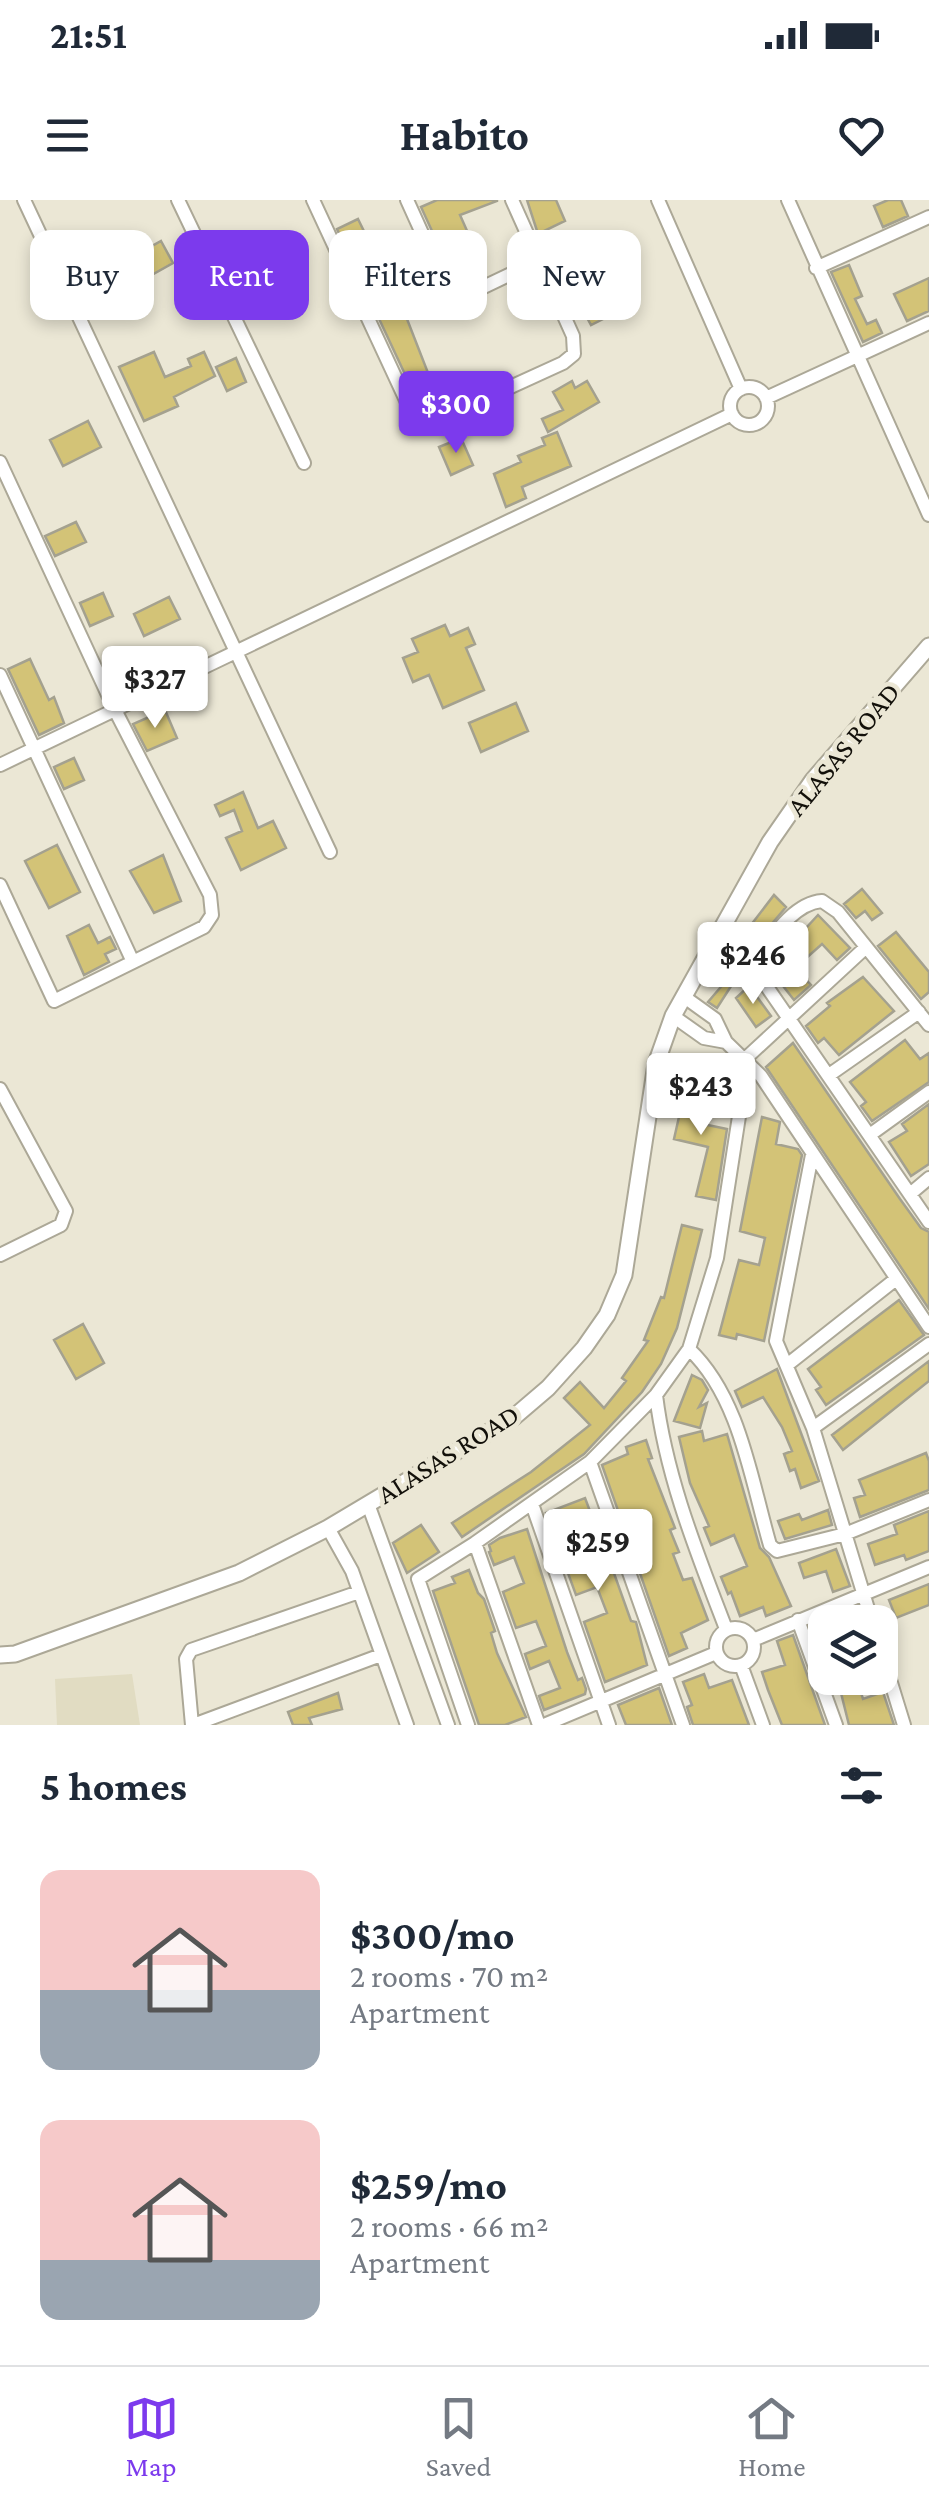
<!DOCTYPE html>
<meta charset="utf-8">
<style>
body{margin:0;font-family:"Crimson Pro",serif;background:#f6f6f7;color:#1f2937;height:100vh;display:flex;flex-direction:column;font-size:38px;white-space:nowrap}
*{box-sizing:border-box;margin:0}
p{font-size:32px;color:#747a83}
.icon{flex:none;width:55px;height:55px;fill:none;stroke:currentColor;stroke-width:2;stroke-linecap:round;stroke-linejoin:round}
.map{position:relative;height:1525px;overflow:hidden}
.details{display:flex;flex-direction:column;background:#fff;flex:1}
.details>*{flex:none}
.banner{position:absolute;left:30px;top:30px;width:870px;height:90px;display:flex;gap:20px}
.fabs{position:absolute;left:808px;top:1405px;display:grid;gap:20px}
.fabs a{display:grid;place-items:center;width:90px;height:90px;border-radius:20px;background:#fff;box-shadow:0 5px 15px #0003;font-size:50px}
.price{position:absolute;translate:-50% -85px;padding:0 22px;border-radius:10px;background:#fff;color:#222;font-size:32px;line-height:65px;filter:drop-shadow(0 2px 5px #0008)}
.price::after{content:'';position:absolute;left:50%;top:60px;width:30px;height:22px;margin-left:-15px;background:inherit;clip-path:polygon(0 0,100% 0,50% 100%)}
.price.current{background:#7c3aed;color:#fff}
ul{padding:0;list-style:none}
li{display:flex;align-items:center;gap:30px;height:250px;padding:0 40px}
li span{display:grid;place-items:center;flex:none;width:280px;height:200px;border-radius:20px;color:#555}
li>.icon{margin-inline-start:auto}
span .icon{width:120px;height:120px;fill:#fffc;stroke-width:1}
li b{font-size:42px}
h2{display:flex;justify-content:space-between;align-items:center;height:120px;padding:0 40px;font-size:42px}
.pill{padding:0 35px;border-radius:20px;background:#fff;box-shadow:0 5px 15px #0003;font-size:35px;line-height:90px}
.pill.current{background:#7c3aed;color:#fff}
.status{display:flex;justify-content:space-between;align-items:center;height:70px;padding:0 50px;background:#fff;direction:ltr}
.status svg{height:28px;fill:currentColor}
header{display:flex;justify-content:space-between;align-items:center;height:130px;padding:0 40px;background:#fff;font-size:45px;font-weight:700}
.tab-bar{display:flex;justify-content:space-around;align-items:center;height:140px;border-top:2px solid #e0e1e3;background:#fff;font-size:28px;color:#747a83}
.tab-bar a{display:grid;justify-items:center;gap:5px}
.tab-bar .current{color:#7c3aed}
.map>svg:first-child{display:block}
.built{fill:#e1dcc2}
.building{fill:#d3c377;stroke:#a4a18f;stroke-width:2.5}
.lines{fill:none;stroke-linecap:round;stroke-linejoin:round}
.minor-casing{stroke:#aca897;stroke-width:16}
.tertiary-casing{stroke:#aca897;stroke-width:19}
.minor{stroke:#fff;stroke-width:12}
.tertiary{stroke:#fff;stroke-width:15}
.labels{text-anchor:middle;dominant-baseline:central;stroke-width:9;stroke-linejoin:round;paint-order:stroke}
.street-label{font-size:28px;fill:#12100a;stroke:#ebe7d5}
</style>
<div class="status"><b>21:51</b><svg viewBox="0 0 49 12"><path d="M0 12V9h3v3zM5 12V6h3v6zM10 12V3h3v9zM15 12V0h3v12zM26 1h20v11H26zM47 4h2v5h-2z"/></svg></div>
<header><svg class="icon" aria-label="menu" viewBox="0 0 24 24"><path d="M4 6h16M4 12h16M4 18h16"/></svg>Habito<svg class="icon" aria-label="heart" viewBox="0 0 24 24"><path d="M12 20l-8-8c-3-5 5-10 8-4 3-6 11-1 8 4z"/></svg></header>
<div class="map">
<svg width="929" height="1525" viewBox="0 0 929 1525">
<rect width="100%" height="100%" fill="#ebe7d5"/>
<path class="built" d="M132,1474L140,1525H57L55,1479Z"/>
<path class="building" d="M437,0H497V1L460,15L472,42L443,55L421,7Z
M527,0H556L565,21L538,34Z
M888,0H901L908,16L883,27L874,6Z
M358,19L407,119L430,178L411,187L337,29Z
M161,41L173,63L148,77L136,55Z
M583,64L603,102L606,100L613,114L591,125L583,110L574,114L558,78Z
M849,65L862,96L855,99L867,124L876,120L882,133L863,142L831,72Z
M929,78V111L907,121L894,94Z
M154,152L165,177L191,166L188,159L204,152L215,176L174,197L178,206L144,221L119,167Z
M236,158L246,182L227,191L216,167Z
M572,181L575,188L587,181L599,202L548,232L542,219L563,210L553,192Z
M88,221L101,247L63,266L50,240Z
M557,232L571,266L522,287L526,298L506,307L494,274L521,262L518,256L545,245L542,238Z
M461,238L473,265L451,275L439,247Z
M76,322L86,342L55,356L45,336Z
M103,393L113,416L90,426L80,403Z
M169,397L180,419L144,436L134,414Z
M445,425L450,436L468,428L475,444L466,448L484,490L443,508L429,475L413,482L403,458L418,452L412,439Z
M30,459L49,500L54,497L64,523L39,535L8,469Z
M516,503L528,531L481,552L469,523Z
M165,510L177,538L147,551L133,524Z
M74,558L84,580L64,589L54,567Z
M243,592L258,628L273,621L286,648L241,670L226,638L242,631L234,610L220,616L215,605Z
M57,645L80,692L49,708L25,661Z
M163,655L181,701L154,713L130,671Z
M862,689L882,713L872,720L865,711L856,718L844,704Z
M774,695L786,707L748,752L744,766L717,808L708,802L726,781L722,775L745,760L731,751Z
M818,715L850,748L837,760L822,744L795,768L811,785L794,800L769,768Z
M89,725L98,743L110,737L116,749L105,754L109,762L84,775L67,736Z
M896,732L929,772V792L921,799L878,746Z
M863,777L894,811L839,855L824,838L818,843L806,826L830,806L827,803Z
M749,786L771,816L756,827L736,798Z
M905,840L920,859L929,853V882L872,921L861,906L866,902L850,882Z
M793,843L900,999L921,1028L929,1032V1109L766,867Z
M679,884L705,889L698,923L727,929L716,1000L696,996L708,947L674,939L681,908L675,906Z
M929,904V964L911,976L889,942L907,931L902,924Z
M762,917L780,922L776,944L798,949L802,955L764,1141L737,1134L736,1139L719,1135L739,1060L759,1065L765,1038L740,1031Z
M682,1025L702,1030L677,1128L661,1164L642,1192L584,1254L462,1337L452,1323L531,1272L590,1225L564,1198L580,1182L604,1208L626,1181L622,1178L648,1141L644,1140L661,1097L664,1098Z
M899,1100L924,1135L826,1205L816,1190L821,1187L808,1169Z
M83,1124L104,1163L76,1179L54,1140Z
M929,1161V1181L843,1250L832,1235Z
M777,1169L819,1281L801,1288L795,1269L790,1271L784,1254L792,1251L782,1227L763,1197L742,1207L735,1191Z
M692,1175L702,1180L708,1190L699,1207L707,1203L700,1228L674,1221Z
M702,1231L704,1241L727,1234L760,1348L769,1357L791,1406L766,1416L763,1407L740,1416L731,1392L728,1394L721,1377L747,1366L734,1335L711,1345L704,1328L709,1326L690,1283L679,1237Z
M646,1240L652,1258L648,1259L675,1328L670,1330L679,1352L673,1354L683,1380L692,1378L708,1420L681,1433L687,1448L669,1456L602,1265L628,1254L626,1247Z
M926,1253L929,1261V1290L860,1317L854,1298L865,1295L859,1280Z
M585,1298L599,1335L579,1343L588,1369L610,1362L631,1421L636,1422L647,1465L605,1482L584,1422L607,1413L597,1387L576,1395L546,1313Z
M828,1310L832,1325L785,1339L778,1321L799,1314L802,1320Z
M929,1311V1351L906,1360L904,1355L875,1365L868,1344L897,1334L894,1325Z
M421,1325L439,1352L407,1373L393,1343Z
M527,1329L567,1452L578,1480L582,1478L586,1489L585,1494L544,1510L539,1496L560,1488L549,1461L530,1469L525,1454L546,1446L536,1421L516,1428L503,1392L524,1383L514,1357L494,1365L489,1352L491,1351L489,1345L500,1338Z
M836,1349L850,1386L833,1392L826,1371L804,1378L799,1363Z
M469,1370L478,1393L484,1399L495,1431L491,1433L497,1453L526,1517L505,1525H479L433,1391L455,1383L452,1377Z
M929,1384V1405L896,1418L889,1400Z
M793,1435L825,1525H782L768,1490L762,1472L785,1465L777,1441Z
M704,1474L709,1488L732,1480L749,1525H693L687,1507L692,1505L683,1482Z
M829,1478H856L863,1499L883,1492L894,1525H849L838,1481L832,1484Z
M659,1488L672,1525H626L618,1505Z
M338,1493L342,1509L309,1518L312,1525H293L288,1512Z"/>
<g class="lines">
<g class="minor-casing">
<path id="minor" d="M24,0L330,652
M178,0L304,263
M313,0L411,211C418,220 425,222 436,221L563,163L574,154L573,136L512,0
M407,0L445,84L457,93H471L538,61
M658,0L741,189
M788,0L929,315
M816,68L929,17
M730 206a19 19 0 1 1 38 0a19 19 0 1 1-38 0Z
M766,198L929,123
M0,262L115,510L210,695L212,715L204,727L54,801L0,685
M0,475L133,762
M0,565L732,214
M683,796L715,819L726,842L761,876L929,1127
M673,816L704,838L726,842
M929,825L838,712L822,701C794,703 772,737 756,758L754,768L929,1022
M829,875L919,812
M0,889L66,1011L61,1025L0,1055
M871,934L929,892
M812,955L776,1141L813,1228L872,1422
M910,994L929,978
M689,1149C740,1197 751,1280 770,1345L777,1351L845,1334L929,1300
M787,1165L896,1079
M813,1228L929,1144
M590,1262L683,1525
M368,1304L448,1525
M532,1304L609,1525
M328,1328L352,1371L407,1525
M798,1420L836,1525
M716 1447a19 19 0 1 1 38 0a19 19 0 1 1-38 0Z
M726,1429C697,1353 666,1277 656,1195L689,1149L717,1058L742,897L745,859L865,748
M753,1440L929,1367
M880,1447L904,1525
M741,1465L763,1525
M192,1525L186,1459L191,1450L359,1392
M193,1525L381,1455
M468,1525L418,1379L475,1343
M539,1525L475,1343L590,1262L656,1195
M544,1525L716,1453"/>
</g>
<g class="tertiary-casing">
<path id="tertiary" d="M0,1455L15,1454L239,1373L328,1328L514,1217L548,1188L584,1148L607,1115L624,1075L656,864L673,816L770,642L813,580L929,446"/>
</g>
<use href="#minor" class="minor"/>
<use href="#tertiary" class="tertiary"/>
</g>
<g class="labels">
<g class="street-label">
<text transform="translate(843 549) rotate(-51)">ALASAS ROAD</text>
<text transform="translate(448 1254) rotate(-32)">ALASAS ROAD</text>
</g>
</g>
</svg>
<div class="fabs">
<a><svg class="icon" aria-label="layers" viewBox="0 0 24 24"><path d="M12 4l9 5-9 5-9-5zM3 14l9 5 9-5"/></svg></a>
</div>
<b class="price current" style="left:456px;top:256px">$300</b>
<b class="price" style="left:155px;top:531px">$327</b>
<b class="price" style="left:753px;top:807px">$246</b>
<b class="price" style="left:701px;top:938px">$243</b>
<b class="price" style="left:598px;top:1394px">$259</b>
<div class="banner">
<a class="pill">Buy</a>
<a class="pill current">Rent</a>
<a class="pill">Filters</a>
<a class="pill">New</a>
</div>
</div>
<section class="details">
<h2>5 homes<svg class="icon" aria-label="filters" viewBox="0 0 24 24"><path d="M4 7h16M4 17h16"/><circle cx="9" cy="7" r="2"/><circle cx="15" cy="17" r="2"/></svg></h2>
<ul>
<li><span style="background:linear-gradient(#f6c9c9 60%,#9aa5b1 0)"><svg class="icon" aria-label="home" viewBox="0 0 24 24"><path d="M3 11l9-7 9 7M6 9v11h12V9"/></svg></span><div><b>$300/mo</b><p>2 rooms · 70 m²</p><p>Apartment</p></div></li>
<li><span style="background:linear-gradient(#f6c9c9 70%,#9aa5b1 0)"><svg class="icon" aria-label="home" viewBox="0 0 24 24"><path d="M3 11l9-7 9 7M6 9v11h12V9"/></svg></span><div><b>$259/mo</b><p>2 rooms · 66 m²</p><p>Apartment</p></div></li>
</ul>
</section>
<nav class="tab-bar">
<a class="current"><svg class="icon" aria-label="map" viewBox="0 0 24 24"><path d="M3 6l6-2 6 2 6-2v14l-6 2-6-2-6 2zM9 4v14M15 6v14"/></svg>Map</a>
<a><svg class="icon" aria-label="saved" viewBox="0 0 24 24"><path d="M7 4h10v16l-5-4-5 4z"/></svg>Saved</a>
<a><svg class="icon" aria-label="home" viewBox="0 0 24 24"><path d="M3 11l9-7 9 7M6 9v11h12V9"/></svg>Home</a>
</nav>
